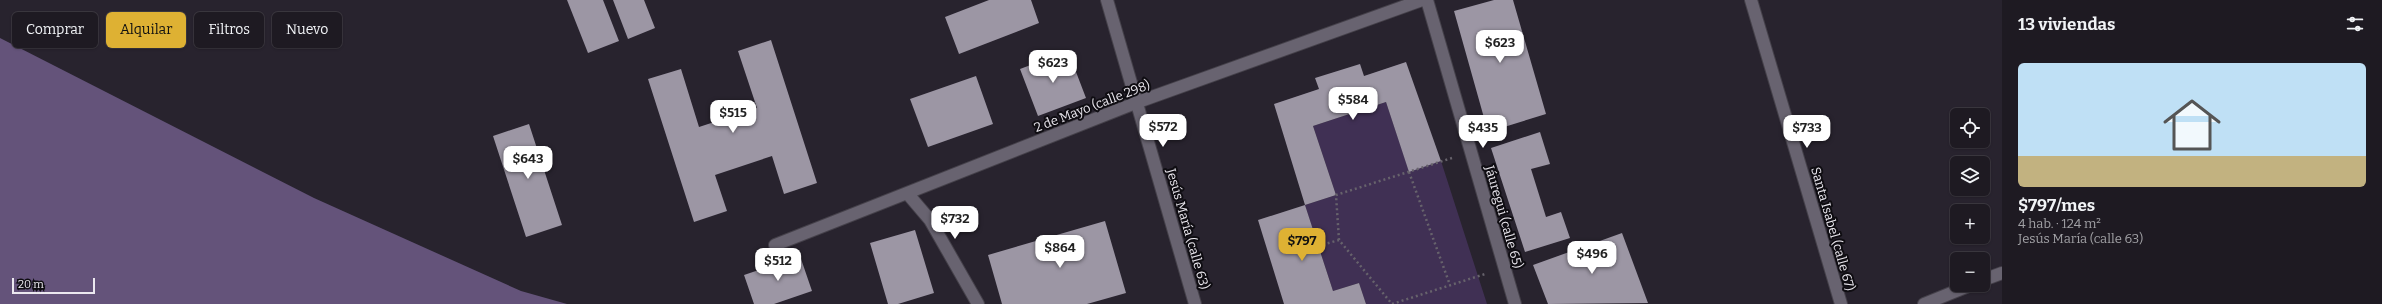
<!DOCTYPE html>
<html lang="es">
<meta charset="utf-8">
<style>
body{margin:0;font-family:Bitter,serif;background:#26232a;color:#f1f3f6;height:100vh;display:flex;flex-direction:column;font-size:15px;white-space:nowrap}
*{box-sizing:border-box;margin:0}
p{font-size:13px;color:#a1a1a5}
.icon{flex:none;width:22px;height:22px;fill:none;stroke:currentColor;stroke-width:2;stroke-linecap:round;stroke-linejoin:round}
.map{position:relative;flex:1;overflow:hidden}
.side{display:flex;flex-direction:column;background:#1e1a22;width:380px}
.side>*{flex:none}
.banner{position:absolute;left:12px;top:12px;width:380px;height:36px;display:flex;gap:8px}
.controls{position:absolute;left:1950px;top:108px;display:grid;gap:8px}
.controls a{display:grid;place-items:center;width:40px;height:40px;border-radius:6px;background:#1e1a22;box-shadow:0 1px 3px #0004,0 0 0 1px #3c3840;font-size:20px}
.scale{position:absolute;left:12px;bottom:10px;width:83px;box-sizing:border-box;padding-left:4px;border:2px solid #ebe8ef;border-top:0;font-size:11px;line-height:14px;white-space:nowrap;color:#ebe8ef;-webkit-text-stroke:3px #0f0d12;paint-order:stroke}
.price{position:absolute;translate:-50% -34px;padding:0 9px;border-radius:8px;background:#fff;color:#222;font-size:13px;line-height:26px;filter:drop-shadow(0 1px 2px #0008)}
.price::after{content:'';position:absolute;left:50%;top:24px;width:12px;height:9px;margin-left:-6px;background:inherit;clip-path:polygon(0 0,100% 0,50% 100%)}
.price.active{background:#deb133;color:#111}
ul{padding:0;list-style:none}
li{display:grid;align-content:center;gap:8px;height:212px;padding:0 16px}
li span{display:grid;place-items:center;height:124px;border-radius:6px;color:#555}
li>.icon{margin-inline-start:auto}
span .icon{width:72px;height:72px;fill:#fffc;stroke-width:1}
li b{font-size:17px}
h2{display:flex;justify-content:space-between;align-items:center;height:48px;padding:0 16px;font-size:17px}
.pill{padding:0 14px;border-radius:6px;background:#1e1a22;box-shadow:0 1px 3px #0004,0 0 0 1px #3c3840;font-size:14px;line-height:36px}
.pill.active{background:#deb133;color:#111}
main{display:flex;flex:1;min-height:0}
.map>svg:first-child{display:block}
.green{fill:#403054}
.forest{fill:#64537a}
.building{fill:#9c96a4}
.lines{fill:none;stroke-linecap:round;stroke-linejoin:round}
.street-casing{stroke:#45414a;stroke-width:14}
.path{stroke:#67636c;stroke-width:2.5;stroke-dasharray:2 3;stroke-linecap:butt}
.street{stroke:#686370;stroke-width:12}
.labels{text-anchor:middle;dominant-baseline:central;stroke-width:4;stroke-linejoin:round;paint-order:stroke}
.street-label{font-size:13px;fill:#ebe8ef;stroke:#0f0d12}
</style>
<main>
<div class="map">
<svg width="2002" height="304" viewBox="0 0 2002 304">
<rect width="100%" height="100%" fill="#28232e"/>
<path class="green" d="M1386,102L1409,171L1441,161L1487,304H1366L1359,283L1333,291L1305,205L1336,195L1313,126Z"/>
<path class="forest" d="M0,38L314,198L521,291L567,304H0Z"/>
<path class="building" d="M567,0H603L619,41L588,53Z
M613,0H644L655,28L628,39Z
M989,0H1031L1039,23L959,54L945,17Z
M1494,0H1513L1546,114L1488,132L1454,11Z
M771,40L817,183L784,194L772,156L715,175L727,211L694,222L648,79L681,69L699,127L757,108L738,51Z
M1068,51L1086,98L1038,116L1020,69Z
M1406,62L1441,161L1409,172L1386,102L1313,126L1336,195L1305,205L1274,104L1319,89L1315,78L1360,64L1364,76Z
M976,76L993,124L928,147L910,99Z
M529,124L562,225L526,237L493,136Z
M1540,132L1550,164L1531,169L1546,217L1561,212L1570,238L1525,252L1491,148Z
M1305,205L1333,291L1359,283L1366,304H1284L1258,220Z
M1105,221L1126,293L1087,304H1002L988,255Z
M915,230L934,293L898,304H888L870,243Z
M1622,233L1648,303L1548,304L1533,265Z
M800,256L812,291L774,304H754L744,275Z"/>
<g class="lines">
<g class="street-casing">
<path id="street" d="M1107,0L1195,304
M1427,0L1515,304
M1751,0L1841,304
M907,193L930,220L978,304
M775,245L1138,102L1422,0
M1983,280L2002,273
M1924,304L1971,285"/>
</g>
<path class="path" d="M1452,158L1336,195L1339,240L1392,304L1485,274
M1409,172L1450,285
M1318,246L1339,240"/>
<use href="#street" class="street"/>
</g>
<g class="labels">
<g class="street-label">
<text transform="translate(1092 106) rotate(-21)">2 de Mayo (calle 298)</text>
<text transform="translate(1504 217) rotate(74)">Jáuregui (calle 65)</text>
<text transform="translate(1188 229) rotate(74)">Jesús María (calle 63)</text>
<text transform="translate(1833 229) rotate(74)">Santa Isabel (calle 67)</text>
</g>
</g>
</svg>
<div class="controls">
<a><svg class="icon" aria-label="locate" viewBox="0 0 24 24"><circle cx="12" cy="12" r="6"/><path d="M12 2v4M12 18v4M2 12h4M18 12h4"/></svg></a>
<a><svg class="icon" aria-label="layers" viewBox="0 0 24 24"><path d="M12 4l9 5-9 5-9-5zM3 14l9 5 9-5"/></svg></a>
<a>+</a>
<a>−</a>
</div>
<div class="scale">20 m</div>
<b class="price" style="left:1500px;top:64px">$623</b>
<b class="price" style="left:1053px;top:84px">$623</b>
<b class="price" style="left:1353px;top:121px">$584</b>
<b class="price" style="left:733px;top:134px">$515</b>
<b class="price" style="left:1163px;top:148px">$572</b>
<b class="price" style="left:1483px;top:149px">$435</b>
<b class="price" style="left:1807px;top:149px">$733</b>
<b class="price" style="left:528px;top:180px">$643</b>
<b class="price" style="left:955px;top:240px">$732</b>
<b class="price active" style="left:1302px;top:262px">$797</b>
<b class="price" style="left:1060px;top:269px">$864</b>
<b class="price" style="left:1592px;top:275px">$496</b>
<b class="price" style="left:778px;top:282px">$512</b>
<div class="banner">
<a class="pill">Comprar</a>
<a class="pill active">Alquilar</a>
<a class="pill">Filtros</a>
<a class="pill">Nuevo</a>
</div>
</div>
<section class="side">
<h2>13 viviendas<svg class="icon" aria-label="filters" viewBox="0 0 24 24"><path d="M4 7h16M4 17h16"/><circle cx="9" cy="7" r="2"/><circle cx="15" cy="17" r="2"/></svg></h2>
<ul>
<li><span style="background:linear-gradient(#bfe0f5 75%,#c2b280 0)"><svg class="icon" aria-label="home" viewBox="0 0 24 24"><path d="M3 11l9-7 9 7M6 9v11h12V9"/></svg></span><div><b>$797/mes</b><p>4 hab. · 124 m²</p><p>Jesús María (calle 63)</p></div></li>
</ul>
</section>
</main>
